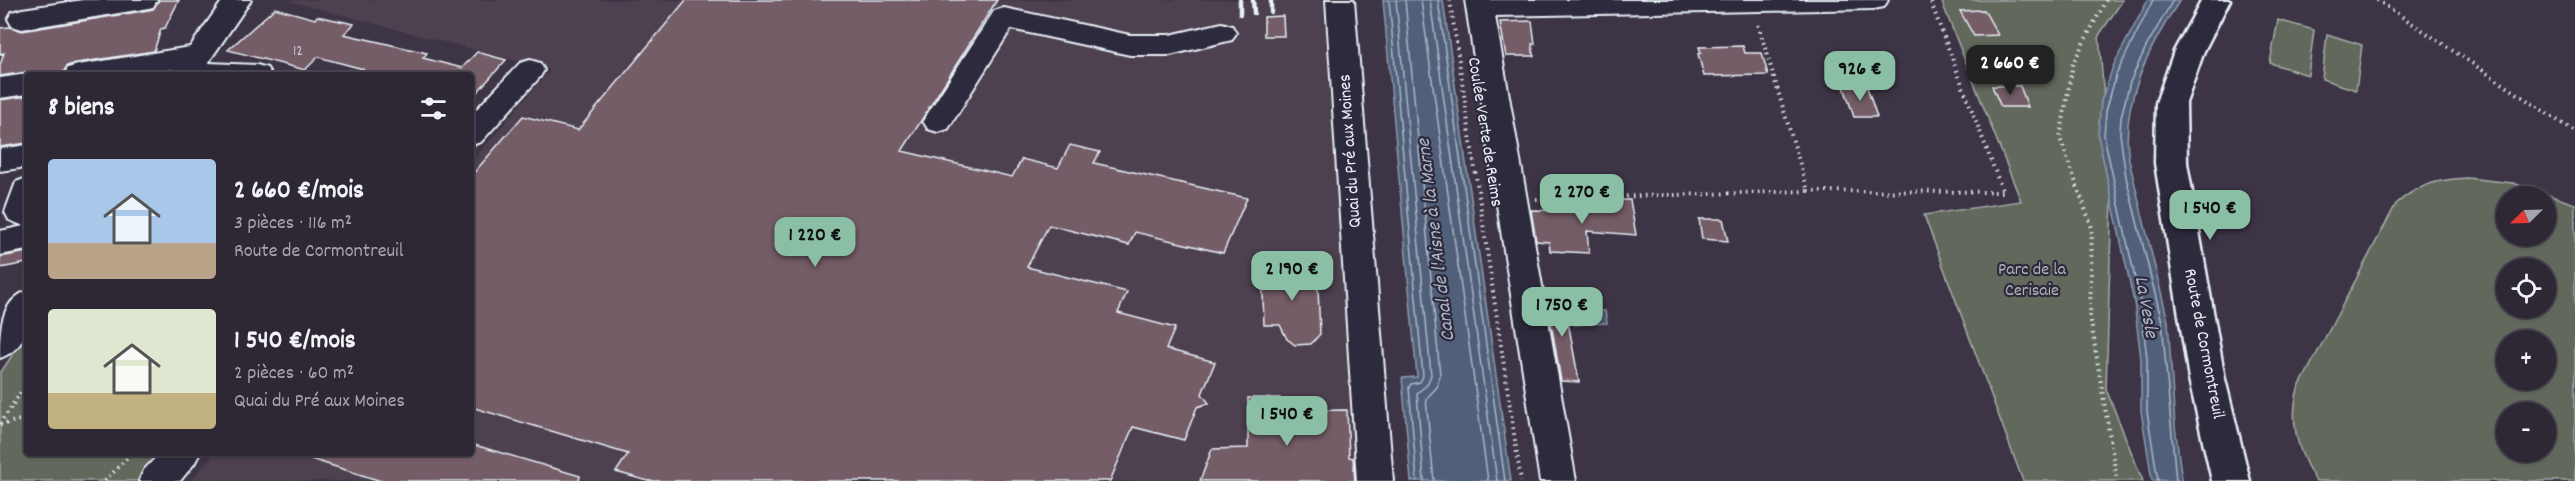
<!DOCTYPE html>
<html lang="fr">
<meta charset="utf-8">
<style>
body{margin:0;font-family:Dekko,sans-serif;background:#362f3c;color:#f1f3f6;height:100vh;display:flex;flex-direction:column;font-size:22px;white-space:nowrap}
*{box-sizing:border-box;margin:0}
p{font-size:20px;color:#a7a5ac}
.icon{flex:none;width:33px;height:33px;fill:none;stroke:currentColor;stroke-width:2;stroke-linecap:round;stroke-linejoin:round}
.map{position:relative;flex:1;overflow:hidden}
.details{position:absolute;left:24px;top:72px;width:450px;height:384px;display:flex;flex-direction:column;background:#2e2734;border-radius:6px;box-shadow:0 2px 4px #0004,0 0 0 2px #49444f}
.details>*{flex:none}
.needle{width:39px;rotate:247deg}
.controls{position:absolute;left:2496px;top:186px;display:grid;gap:12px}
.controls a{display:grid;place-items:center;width:60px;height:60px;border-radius:50%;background:#2e2734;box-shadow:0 2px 4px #0004,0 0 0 2px #49444f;font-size:30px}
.price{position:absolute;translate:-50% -51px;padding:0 14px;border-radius:12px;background:#8abfa5;color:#111;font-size:20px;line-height:39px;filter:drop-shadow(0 2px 3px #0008)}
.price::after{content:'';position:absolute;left:50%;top:36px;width:18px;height:14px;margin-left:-9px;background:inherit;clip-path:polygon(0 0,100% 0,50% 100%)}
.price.selected{background:#222;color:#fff}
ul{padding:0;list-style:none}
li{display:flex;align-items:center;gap:18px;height:150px;padding:0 24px}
li span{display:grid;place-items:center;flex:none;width:168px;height:120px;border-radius:6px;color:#555}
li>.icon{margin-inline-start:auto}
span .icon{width:72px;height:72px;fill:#fffc;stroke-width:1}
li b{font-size:26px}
h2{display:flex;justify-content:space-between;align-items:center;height:72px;padding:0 24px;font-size:26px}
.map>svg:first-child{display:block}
.built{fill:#4e404f}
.green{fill:#62695c;stroke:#a5adaa;stroke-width:1.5;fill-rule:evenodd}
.water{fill:#51607a;stroke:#8d9aac;stroke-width:1.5}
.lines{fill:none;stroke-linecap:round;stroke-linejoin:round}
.shore{stroke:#acb7c6;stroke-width:1.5}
.building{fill:#755d67;stroke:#e8f1f8;stroke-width:1.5}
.minor-casing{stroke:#e8f1f8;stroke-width:4}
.major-casing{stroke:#e8f1f8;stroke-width:5}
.path{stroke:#e8f1f8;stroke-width:4;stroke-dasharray:1.5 4.5;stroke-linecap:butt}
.minor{fill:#2f2a3d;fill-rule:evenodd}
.major{fill:#2f2a3d;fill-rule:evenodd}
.rail{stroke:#e8f1f8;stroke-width:4.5}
.labels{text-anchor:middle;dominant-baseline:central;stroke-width:4.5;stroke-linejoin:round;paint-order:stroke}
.number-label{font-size:15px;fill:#cbccd4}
.street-label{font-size:18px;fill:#e8f1f8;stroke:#2f2a3d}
.park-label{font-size:18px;fill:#acb4b2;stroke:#2f2a3d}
.water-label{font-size:20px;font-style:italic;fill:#acb7c6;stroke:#2f2a3d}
</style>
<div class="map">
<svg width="2575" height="481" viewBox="0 0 2575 481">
<rect width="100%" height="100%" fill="#3d3445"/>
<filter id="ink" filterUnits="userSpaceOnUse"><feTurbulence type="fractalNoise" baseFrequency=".0167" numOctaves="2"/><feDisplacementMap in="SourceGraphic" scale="12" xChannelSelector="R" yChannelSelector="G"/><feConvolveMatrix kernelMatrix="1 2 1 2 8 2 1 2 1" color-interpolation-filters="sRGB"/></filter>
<g filter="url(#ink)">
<path class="built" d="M285,0H1323L1357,481H190L215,453H471V162L550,70Z"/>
<path class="green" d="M1941,0H2123L2099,35L2112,197L2106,389L2143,481H2023L1924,215L2021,201Z
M2278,20L2314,30L2308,75L2270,63Z
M2327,34L2362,45L2356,90L2322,79Z
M2467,178L2513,183L2575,204V481H2316C2298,453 2289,421 2298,389L2396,204C2417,185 2439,179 2467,178ZM2506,196H2546V236H2506ZM2506,268H2546V308H2506ZM2546,340V380H2506V340ZM2546,412V452H2506V412Z
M27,334V453H166L140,481H0V373Z"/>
<path class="water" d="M1383,0H1443L1511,481H1411L1402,378L1417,377Z
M2148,0H2180C2149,47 2120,102 2129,160L2168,321L2175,426L2182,481L2152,480L2141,411V359L2134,302L2098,136L2101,101L2114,64Z
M1571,311H1605L1607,323L1574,325Z"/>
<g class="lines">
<path class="shore" d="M1389,0L1423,376L1420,382L1411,384L1409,387L1417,481
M1396,0L1431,375L1427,385L1417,393L1424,481
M1405,0L1440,375L1437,387L1426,399L1434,481
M1421,0L1488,481
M1430,0L1497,481
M1438,0L1505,481
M2153,0L2116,75L2106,111L2104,136L2140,301L2147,358V411L2158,481
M2173,0L2146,47L2130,82L2121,117L2120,134L2126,177L2162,322L2176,481"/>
</g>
<path class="building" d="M159,0H179L165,28L161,29L154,51L77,63L67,66L62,75H34L27,72L0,76V65L4,53L0,54V28L10,27L22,31L143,11L153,9Z
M686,0H997L902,151L1012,177L1022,159L1058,168L1070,145L1100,152L1094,163L1247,198L1223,253L1135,232L1129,245L1049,225L1027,267L1127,292L1118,313L1175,328L1166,349L1215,362L1202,394L1209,403L1197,407L1184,440L1133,427L1110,481H648L616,472L628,454L471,407V176L523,116L578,130Z
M275,8L315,19L317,16L354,24L344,34L427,53L423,58L462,68L477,52L506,60L471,99V75H357L363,69L318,57L305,70L228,50Z
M1984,10L1998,35L1974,36L1960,11Z
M1283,16L1284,36H1264V17Z
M1532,21L1535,44H1532L1534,56H1506L1500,22Z
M1743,46L1745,53H1762L1768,75L1704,76L1698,54L1701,53L1699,47Z
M1992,86H2020L2028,107H2001Z
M1844,87H1867L1877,117H1854Z
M27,96V143L0,147V100Z
M1594,200H1630L1636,235L1587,231L1589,253L1550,251L1549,242L1536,241L1531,210L1594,211Z
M1699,219H1723L1728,241L1702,239Z
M27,252V263L0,268V257Z
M1317,266L1320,334L1311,344L1295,345L1287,339L1280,325H1264L1262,267Z
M1546,294H1563L1579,382L1561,381Z
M1248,398H1280L1281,411L1347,410L1349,457L1353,458L1355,481H1200L1212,449L1248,448Z
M471,444L580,476L579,481H381L304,457L305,453H471Z"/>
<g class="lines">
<g class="minor-casing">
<path id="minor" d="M83,0H157L153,7L143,9L22,29L12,26L8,19L12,12L22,9Z
M223,0H251L208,63L257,65L267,68L271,75H173V69L139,75H64L68,68L78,65L190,47Z
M1326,0H1354L1393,481H1357Z
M1465,0H1888L1884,7L1874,9L1495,16L1576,481H1540Z
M1004,8L1130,35H1170L1222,23L1232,26L1236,33L1232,40L1170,55H1130L1011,29L948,129L938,132L928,129L923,121L928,113L994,11Z
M530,60L540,63L544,70L540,77L481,142L471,145V115L520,63Z
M27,74L32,75H27V94L0,98V78Z
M27,145V167L0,171V149Z
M27,178V250L0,255V231L24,226L9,220L5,212L16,182Z
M27,291C27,318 32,347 0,358C0,331 0,301 27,291Z
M160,453H200L194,464L180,481H139L144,470Z"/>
</g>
<g class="major-casing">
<path id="major" d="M2202,0H2230L2204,51L2186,103L2187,163L2225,379L2250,481H2212L2189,379L2155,163L2156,103L2174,51Z"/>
</g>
<path class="path" d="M1450,0L1521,481
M2106,0L2073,63L2060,138L2092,228L2090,316L2117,481
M2377,0L2575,132
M1808,191L2003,192L1930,0
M1536,199L1808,191L1757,21
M0,424L27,383
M0,425L27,418
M105,481L132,453"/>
<use href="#minor" class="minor"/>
<use href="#major" class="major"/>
<path class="rail" d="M1240,0V14
M1253,0L1254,13
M1271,0V12"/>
</g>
</g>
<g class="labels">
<g class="number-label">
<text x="298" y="52">12</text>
</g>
<g class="street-label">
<text transform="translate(1484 132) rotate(81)">Coulée Verte de Reims</text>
<text transform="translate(1351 151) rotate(-94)">Quai du Pré aux Moines</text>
<text transform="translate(2203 344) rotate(79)">Route de Cormontreuil</text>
</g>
<g class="park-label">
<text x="2032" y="270">Parc de la<tspan x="2032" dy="21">Cerisaie</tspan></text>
</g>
<g class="water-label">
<text transform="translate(1437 240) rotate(-97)">Canal de l'Aisne à la Marne</text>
<text transform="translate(2145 307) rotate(80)">La Vesle</text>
</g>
</g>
</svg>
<div class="controls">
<a><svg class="needle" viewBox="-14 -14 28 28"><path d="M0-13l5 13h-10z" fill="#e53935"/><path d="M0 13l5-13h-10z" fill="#a7a5ac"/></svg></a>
<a><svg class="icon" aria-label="locate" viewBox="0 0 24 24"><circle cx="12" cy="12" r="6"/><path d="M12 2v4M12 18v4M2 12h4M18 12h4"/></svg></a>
<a>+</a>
<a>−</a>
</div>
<b class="price selected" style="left:2010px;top:96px">2 660 €</b>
<b class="price" style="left:1860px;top:102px">926 €</b>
<b class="price" style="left:1582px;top:225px">2 270 €</b>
<b class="price" style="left:2210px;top:241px">1 540 €</b>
<b class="price" style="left:815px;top:268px">1 220 €</b>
<b class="price" style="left:1292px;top:302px">2 190 €</b>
<b class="price" style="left:1562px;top:338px">1 750 €</b>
<b class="price" style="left:1287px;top:447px">1 540 €</b>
<section class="details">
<h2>8 biens<svg class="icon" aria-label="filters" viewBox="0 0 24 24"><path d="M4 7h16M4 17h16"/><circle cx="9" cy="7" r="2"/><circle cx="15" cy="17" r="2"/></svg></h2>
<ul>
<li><span style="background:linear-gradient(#a9c7e8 70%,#b9a48a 0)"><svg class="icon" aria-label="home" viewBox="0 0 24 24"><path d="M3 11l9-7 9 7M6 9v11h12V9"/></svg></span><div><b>2 660 €/mois</b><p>3 pièces · 116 m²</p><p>Route de Cormontreuil</p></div></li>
<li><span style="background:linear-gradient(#dfe7d0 70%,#c2b280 0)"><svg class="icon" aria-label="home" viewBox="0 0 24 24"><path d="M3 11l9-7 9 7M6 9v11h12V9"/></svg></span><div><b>1 540 €/mois</b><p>2 pièces · 60 m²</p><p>Quai du Pré aux Moines</p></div></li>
</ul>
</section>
</div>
